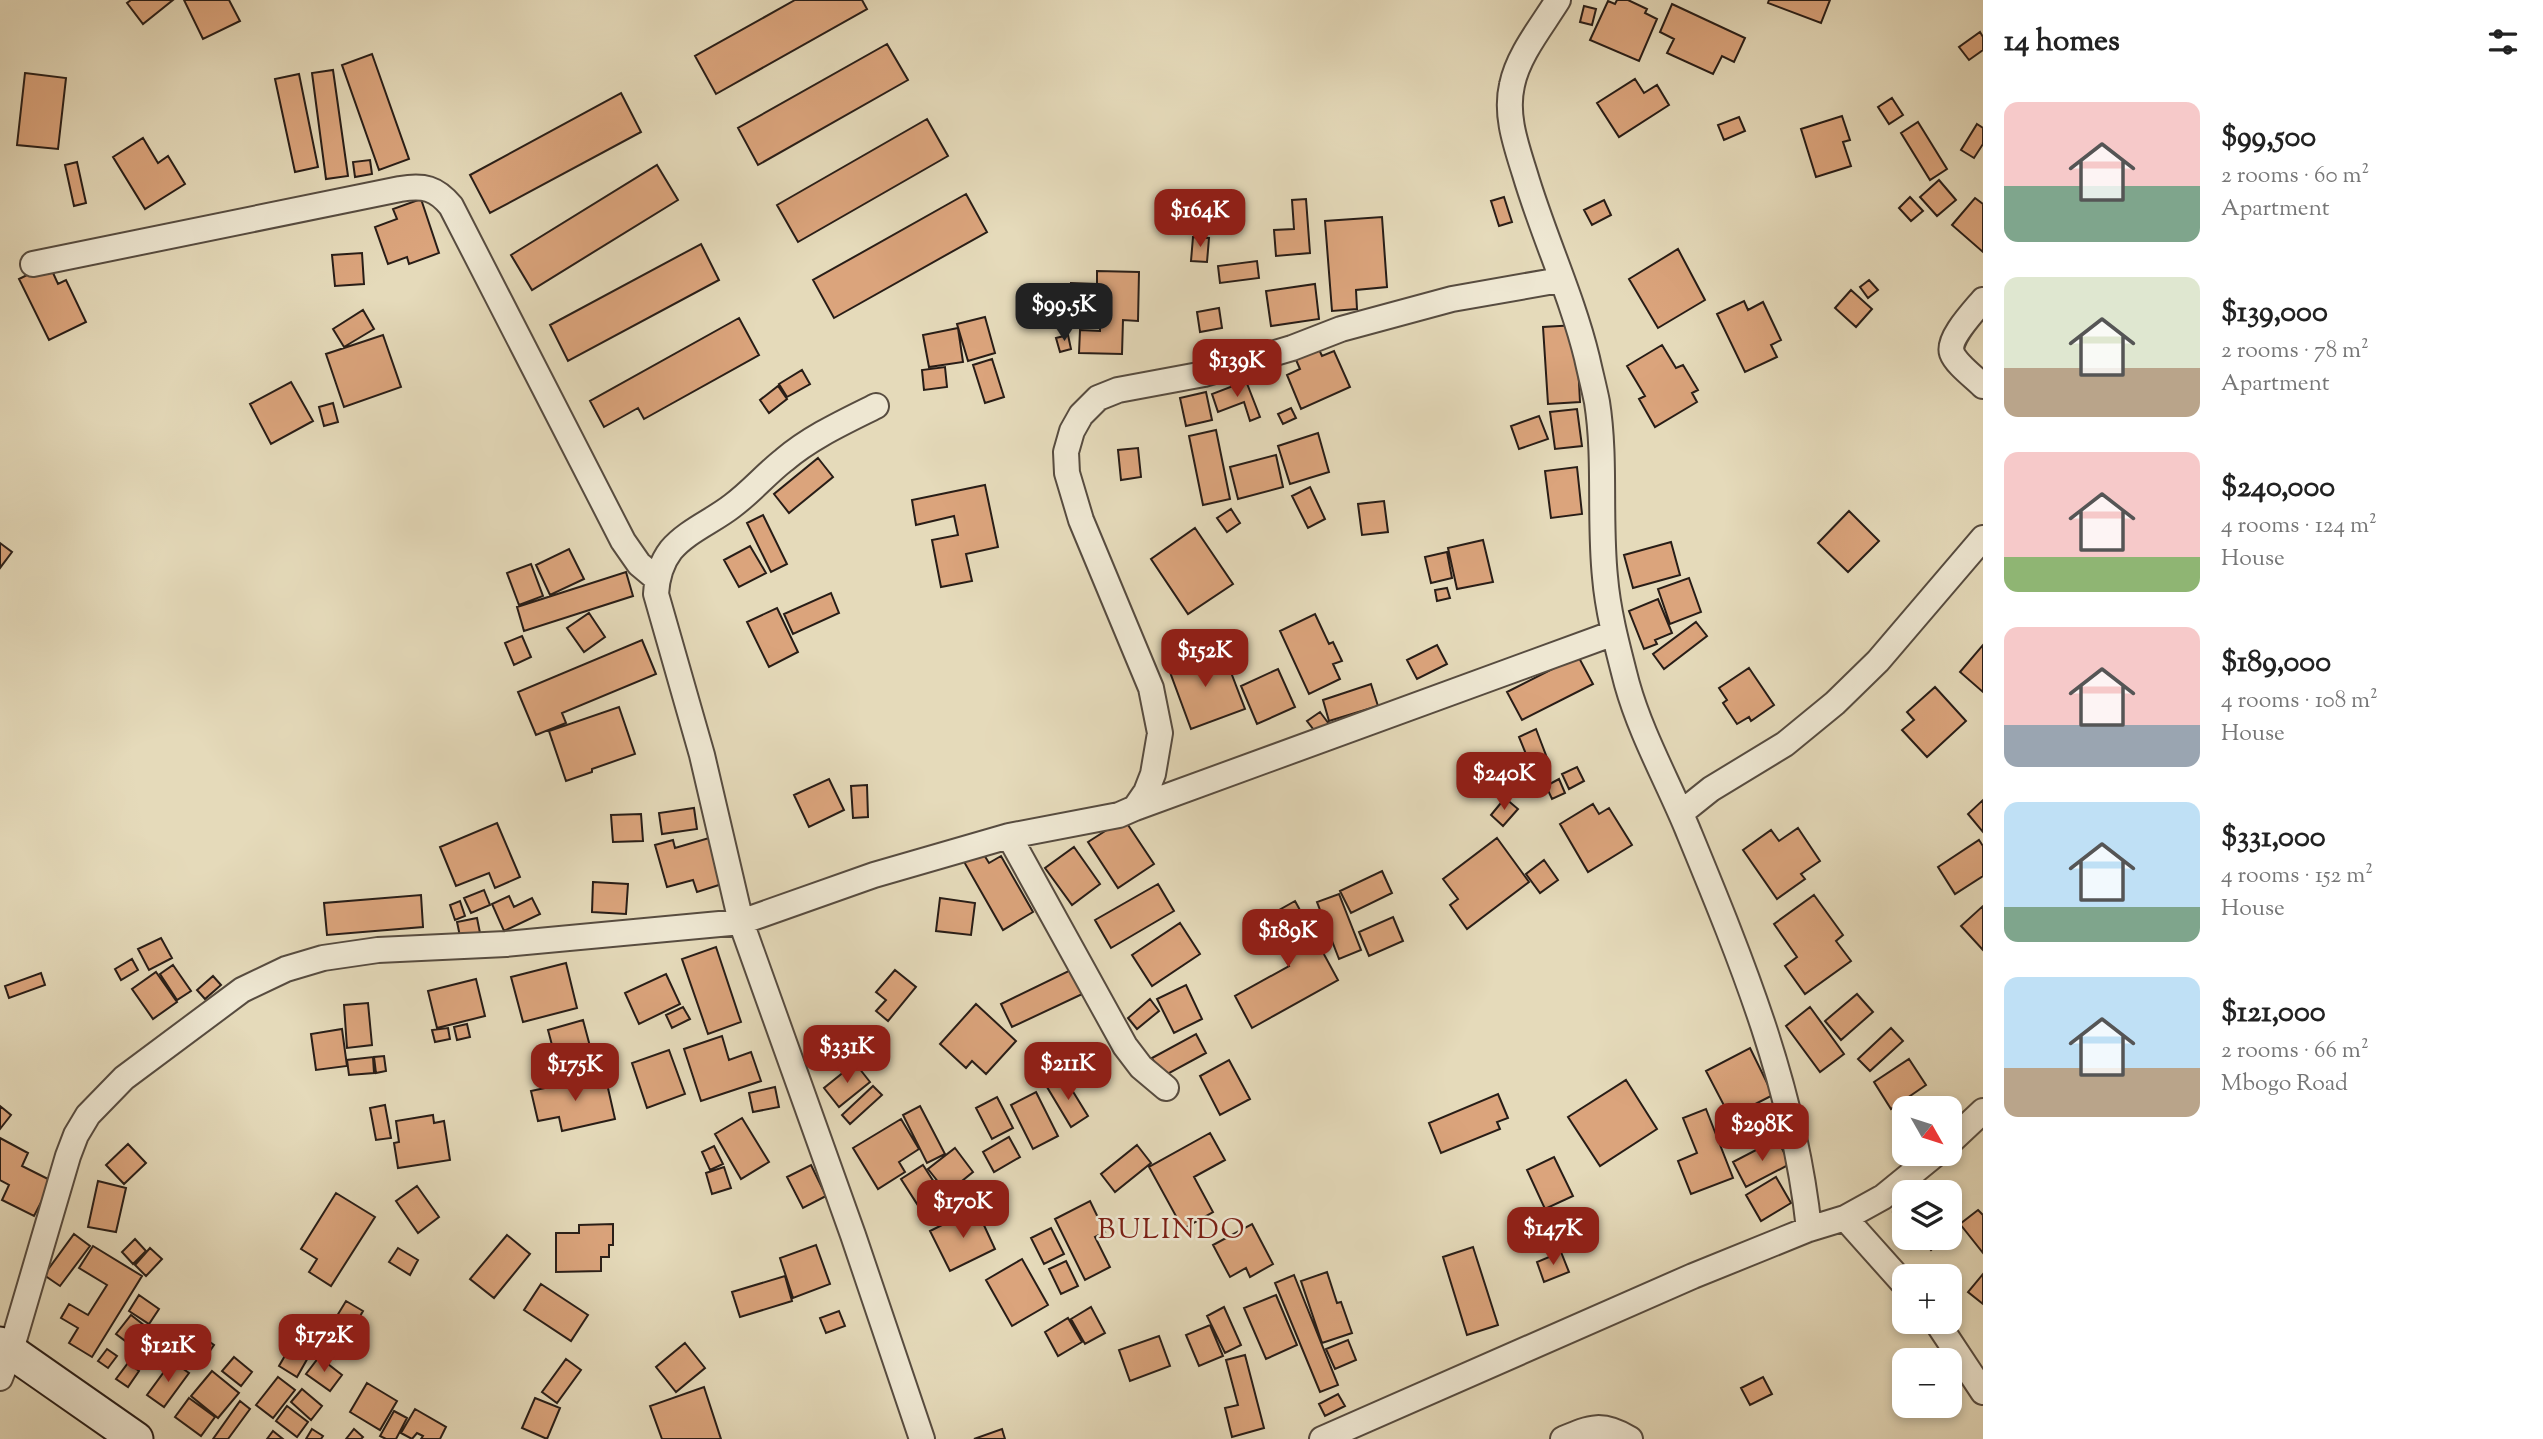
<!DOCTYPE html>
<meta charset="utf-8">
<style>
body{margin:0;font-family:"Sorts Mill Goudy",serif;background:#f2f2f2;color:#222;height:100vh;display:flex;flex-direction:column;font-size:26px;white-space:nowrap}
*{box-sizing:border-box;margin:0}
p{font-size:23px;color:#767676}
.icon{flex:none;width:38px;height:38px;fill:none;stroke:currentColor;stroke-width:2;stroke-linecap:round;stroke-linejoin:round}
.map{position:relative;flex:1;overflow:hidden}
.panel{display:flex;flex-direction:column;background:#fff;width:560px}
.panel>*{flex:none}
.needle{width:46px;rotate:129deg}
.buttons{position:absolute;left:1892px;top:1096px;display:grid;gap:14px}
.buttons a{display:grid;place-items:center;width:70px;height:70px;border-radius:14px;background:#fff;box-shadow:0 4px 10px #0003;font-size:35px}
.price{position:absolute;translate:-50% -60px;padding:0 16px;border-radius:14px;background:#8f2418;color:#fff;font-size:23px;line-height:46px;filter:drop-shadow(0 2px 4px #0008)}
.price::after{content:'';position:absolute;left:50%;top:42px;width:21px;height:16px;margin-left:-10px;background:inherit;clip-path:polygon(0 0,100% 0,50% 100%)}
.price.selected{background:#222;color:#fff}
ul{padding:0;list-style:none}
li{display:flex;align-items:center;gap:21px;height:175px;padding:0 21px}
li span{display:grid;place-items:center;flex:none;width:196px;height:140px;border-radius:14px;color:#555}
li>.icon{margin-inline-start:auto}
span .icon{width:84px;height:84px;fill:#fffc;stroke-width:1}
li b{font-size:30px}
h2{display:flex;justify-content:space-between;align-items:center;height:84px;padding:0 21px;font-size:30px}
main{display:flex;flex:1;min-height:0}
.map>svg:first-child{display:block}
.building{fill:#dba47c;stroke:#281d17;stroke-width:2}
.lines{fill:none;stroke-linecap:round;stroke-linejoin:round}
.street-casing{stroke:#574c40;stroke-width:28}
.secondary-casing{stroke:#281d17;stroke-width:37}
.street{stroke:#eee7d2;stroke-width:24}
.secondary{stroke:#eee7d2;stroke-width:33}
.labels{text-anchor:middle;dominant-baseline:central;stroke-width:5;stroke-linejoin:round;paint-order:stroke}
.quarter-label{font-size:28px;letter-spacing:2px;fill:#7a1f14;stroke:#eee7d2}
</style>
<main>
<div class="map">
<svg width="1983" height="1439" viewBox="0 0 1983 1439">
<rect width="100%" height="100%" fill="#e5daba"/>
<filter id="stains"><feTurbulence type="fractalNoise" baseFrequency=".00286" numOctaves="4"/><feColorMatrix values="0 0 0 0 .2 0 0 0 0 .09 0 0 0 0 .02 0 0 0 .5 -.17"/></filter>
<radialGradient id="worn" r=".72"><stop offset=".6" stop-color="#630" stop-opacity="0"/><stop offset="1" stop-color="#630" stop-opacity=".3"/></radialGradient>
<path class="building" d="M131,0H173L143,24L127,3Z
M184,0H229L240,21L203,39Z
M795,0H862L867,9L716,94L695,56Z
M1617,0H1628L1647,9L1645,13L1657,19L1639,61L1590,40L1608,1L1615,4Z
M1769,0H1830L1821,23L1768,3Z
M1672,4L1745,38L1734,62L1722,56L1713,74L1667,53L1674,39L1660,32Z
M1584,6L1596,9L1592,25L1580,22Z
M1980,32L1983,37V50L1969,60L1959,47Z
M887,44L908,80L758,165L738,128Z
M372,54L409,159L379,170L342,65Z
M333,70L348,176L326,179L312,73Z
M25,73L66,78L58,149L17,145Z
M299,74L318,167L295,172L275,79Z
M1635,79L1644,93L1657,85L1669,105L1619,137L1597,103Z
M621,93L641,132L490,213L470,175Z
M1892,98L1903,115L1889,124L1878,107Z
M1842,116L1850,140L1843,142L1851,166L1816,177L1801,129Z
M1739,117L1745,131L1724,140L1718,125Z
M927,119L948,156L798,242L777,205Z
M1918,122L1947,169L1930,180L1901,133Z
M1977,124L1983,128V144L1974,158L1961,150Z
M143,138L158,163L168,156L185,184L145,209L113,157Z
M370,160L372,174L355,177L353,162Z
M77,162L86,203L74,206L65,165Z
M657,165L678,200L532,290L511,255Z
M1939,180L1956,200L1937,216L1920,197Z
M966,194L987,232L834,318L813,280Z
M1504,197L1512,222L1499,226L1491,201Z
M1910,197L1923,211L1911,221L1899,208Z
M1975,198L1983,204V252L1952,225Z
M421,199L439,253L409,264L407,257L388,264L375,227L397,219L393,209Z
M1306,199L1310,253L1276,256L1274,230L1294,229L1292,200Z
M1604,200L1611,215L1592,225L1584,210Z
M1198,204L1234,207L1232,221L1197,218Z
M1382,217L1387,287L1356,290L1357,309L1332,311L1325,221Z
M1193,237L1209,238L1207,262L1191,261Z
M701,244L719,280L568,361L550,325Z
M1678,249L1705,300L1658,328L1629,279Z
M362,253L364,284L335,286L332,255Z
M1257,261L1259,278L1220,283L1218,266Z
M49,264L58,284L66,280L86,322L49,340L19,279Z
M1097,271L1139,272L1138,321L1123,320L1122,354L1079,353L1080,330L1100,331V319L1070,318L1071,283L1097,284Z
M1869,280L1878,290L1868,298L1860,287Z
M1315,284L1319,319L1271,326L1266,291Z
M1851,290L1872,309L1856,327L1835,308Z
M1744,301L1748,310L1763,302L1781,340L1771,345L1777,357L1745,372L1717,314Z
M1219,308L1222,328L1200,332L1197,312Z
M363,310L374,329L344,347L333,329Z
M985,317L995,353L968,361L957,324Z
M739,318L759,355L644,419L638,408L604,427L590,401Z
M1576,325L1580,402L1548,404L1543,327Z
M958,328L963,362L929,367L923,335Z
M383,335L401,387L344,407L326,354Z
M1068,335L1071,349L1060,352L1056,338Z
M1316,343L1322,356L1334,351L1350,387L1301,409L1287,375L1300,369L1293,353Z
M1662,345L1676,368L1683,365L1698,390L1692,393L1697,402L1655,427L1639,399L1645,396L1627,366Z
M992,359L1004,397L985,403L973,365Z
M945,367L947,387L924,390L922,370Z
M802,370L810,384L787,397L779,384Z
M1246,381L1260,417L1250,421L1244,402L1218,412L1212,394Z
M291,382L313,421L271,444L250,404Z
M778,386L787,399L769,413L760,400Z
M1206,392L1212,420L1186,426L1180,398Z
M333,403L338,422L324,426L319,407Z
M1291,408L1296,418L1283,424L1278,414Z
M1577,409L1582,446L1555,449L1550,412Z
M1539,416L1548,439L1519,449L1511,426Z
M1216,430L1230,499L1203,505L1189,436Z
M1318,433L1329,472L1290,484L1278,446Z
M1138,448L1141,477L1121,480L1118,450Z
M1276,455L1283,487L1238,499L1230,467Z
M818,458L833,477L789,513L774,494Z
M1577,467L1582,514L1551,518L1545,471Z
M985,485L998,547L966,554L972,581L941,587L932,540L958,535L954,516L916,525L912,500Z
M1310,487L1325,519L1308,528L1292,496Z
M1384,501L1388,532L1362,535L1358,504Z
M1231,509L1240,523L1227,532L1217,518Z
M1849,511L1879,541L1848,572L1818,543Z
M763,515L787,564L771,572L747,523Z
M1195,528L1233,584L1188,614L1151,559Z
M1483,540L1493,582L1457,589L1448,548Z
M1671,542L1680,575L1633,588L1624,555Z
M0,543L12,552L0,568Z
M750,546L766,573L739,587L724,560Z
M569,549L584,579L550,595L536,565Z
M1447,552L1452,578L1431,583L1425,557Z
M531,564L543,596L519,605L507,573Z
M626,572L633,596L524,631L517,607Z
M1689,578L1701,612L1670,624L1658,589Z
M1447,588L1450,598L1437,601L1435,590Z
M831,593L839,613L793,634L784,614Z
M1658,599L1672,633L1655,640L1657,644L1644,649L1629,611Z
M777,608L798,652L769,667L747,622Z
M589,613L605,637L584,652L567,628Z
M1315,614L1329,644L1333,642L1342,661L1333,664L1340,679L1309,694L1280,631Z
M1696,622L1707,636L1664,669L1653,654Z
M522,636L531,657L514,665L505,643Z
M642,640L656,674L562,713L566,723L536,735L518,692Z
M1437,645L1447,664L1417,679L1407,660Z
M1983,645V692L1960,672Z
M1207,649L1214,667L1227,662L1245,709L1191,729L1167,664Z
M1578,656L1593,684L1522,720L1507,692Z
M1749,668L1774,705L1751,721L1749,717L1737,724L1723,703L1727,700L1719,688Z
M1278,669L1295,707L1257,724L1241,686Z
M1371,684L1378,706L1329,721L1323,700Z
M1935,687L1966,721L1927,757L1902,730L1914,720L1907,712Z
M619,707L635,754L592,769V772L566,781L549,731Z
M1320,712L1329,724L1317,734L1307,721Z
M1536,729L1547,758L1530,764L1519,737Z
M1577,767L1584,781L1569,789L1562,774Z
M829,779L844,810L809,827L794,795Z
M1559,779L1565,793L1552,799L1546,786Z
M867,785L868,817L853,818L851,786Z
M1505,798L1518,809L1503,826L1491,815Z
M1983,800V832L1968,814Z
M1593,804L1599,814L1609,808L1632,845L1588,872L1560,824Z
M694,808L697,829L662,834L659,813Z
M641,814L643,841L613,842L611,815Z
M1124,819L1154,864L1118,888L1088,842Z
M497,823L520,877L495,888L489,873L456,886L440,847Z
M1798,828L1820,861L1801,874L1805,879L1777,899L1743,850L1771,830L1779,841Z
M709,838L722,884L697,892L693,880L667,887L655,845L673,840L675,848Z
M1497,838L1529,882L1467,929L1450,905L1458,899L1443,879Z
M1979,840L1983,846V876L1955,894L1938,867Z
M1074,847L1100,884L1072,905L1045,868Z
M981,850L989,863L1001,856L1033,912L1003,930L963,860Z
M1544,860L1558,880L1540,893L1526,874Z
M1382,871L1392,893L1351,913L1340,891Z
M593,882L628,884L626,914L592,912Z
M1158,884L1174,911L1111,948L1095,920Z
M484,890L490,905L471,913L464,898Z
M1339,894L1361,950L1339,959L1317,902Z
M421,895L423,927L327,935L324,903Z
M1814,895L1843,935L1836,941L1851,961L1805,994L1785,966L1797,957L1774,924Z
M509,896L514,907L532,898L540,914L504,931L492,904Z
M940,898L975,903L971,935L936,931Z
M460,901L465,916L455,920L450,905Z
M1295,901L1338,980L1252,1028L1235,996L1289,966L1263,919Z
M1983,906V950L1961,926Z
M1393,917L1403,941L1369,956L1359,932Z
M477,918L481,938L461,941L457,922Z
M1180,923L1200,954L1152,986L1132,955Z
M161,938L172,958L149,970L138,949Z
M716,947L741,1022L708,1034L682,959Z
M132,959L138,970L121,980L115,969Z
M566,963L577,1008L523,1022L511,977Z
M173,965L191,991L177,1000L160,974Z
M1081,965L1093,989L1012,1027L1001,1004Z
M895,970L916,987L888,1021L876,1011L886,1000L876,992Z
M156,972L177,1002L153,1019L132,989Z
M41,973L45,985L9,998L5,986Z
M666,974L680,1004L639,1024L625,993Z
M213,976L221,985L205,999L197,990Z
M476,979L485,1016L437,1028L428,991Z
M1186,985L1202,1019L1174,1033L1157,999Z
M1857,994L1873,1012L1841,1040L1825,1021Z
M1150,999L1159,1011L1137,1029L1128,1018Z
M368,1003L372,1045L347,1048L344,1005Z
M976,1004L1016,1041L986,1074L972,1061L966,1068L940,1044Z
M683,1007L690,1019L672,1028L666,1015Z
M1810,1007L1844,1054L1820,1072L1786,1026Z
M583,1020L596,1069L561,1079L548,1030Z
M467,1024L470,1037L457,1040L454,1027Z
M448,1028L450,1039L435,1042L432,1030Z
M1891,1028L1903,1041L1870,1071L1858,1059Z
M342,1029L347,1066L316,1070L311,1034Z
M1196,1034L1206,1053L1162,1077L1152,1058Z
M722,1036L729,1060L751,1052L761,1081L701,1101L684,1049Z
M1750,1048L1773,1095L1730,1117L1706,1071Z
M669,1050L685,1094L647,1108L632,1063Z
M384,1056L386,1071L376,1073L374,1057Z
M373,1057L374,1073L349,1075L347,1060Z
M1909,1059L1926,1085L1891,1109L1874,1082Z
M1229,1060L1250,1099L1220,1115L1200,1076Z
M855,1063L870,1082L839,1107L824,1088Z
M605,1075L615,1119L562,1131L559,1117L538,1121L531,1091Z
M1064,1077L1088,1116L1071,1127L1047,1087Z
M1626,1080L1657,1129L1600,1166L1568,1117Z
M873,1086L882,1095L850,1124L842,1115Z
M775,1087L779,1107L753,1112L749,1093Z
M1036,1092L1058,1136L1033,1149L1011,1105Z
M1498,1094L1508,1118L1497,1122L1500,1129L1441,1153L1429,1123Z
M997,1097L1013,1128L992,1139L976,1108Z
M385,1105L391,1138L376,1140L370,1108Z
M0,1106L11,1115L0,1129Z
M920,1106L945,1154L927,1163L903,1115Z
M1706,1109L1733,1178L1691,1194L1678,1161L1697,1153L1683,1118Z
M433,1115L434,1123L444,1121L450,1160L398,1168L394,1143L399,1142L396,1121Z
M742,1118L769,1162L741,1179L715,1134Z
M901,1119L919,1149L899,1162L905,1172L878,1189L853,1148Z
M1210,1133L1225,1160L1194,1177L1213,1212L1183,1229L1149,1167Z
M1009,1137L1020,1157L994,1172L983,1152Z
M0,1138L28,1153L22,1166L52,1181L34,1216L2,1200L9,1185L0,1180Z
M1777,1139L1790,1164L1746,1187L1733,1162Z
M128,1144L146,1163L124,1184L106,1165Z
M1137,1145L1151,1163L1115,1192L1101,1174Z
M714,1146L723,1164L710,1170L702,1152Z
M955,1148L973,1172L947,1193L928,1169Z
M1554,1157L1573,1196L1545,1209L1527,1170Z
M811,1165L826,1196L803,1208L787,1177Z
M923,1165L941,1193L919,1207L901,1179Z
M724,1167L731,1188L712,1194L706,1173Z
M1776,1177L1791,1203L1761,1221L1746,1195Z
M98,1181L126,1188L116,1232L88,1227Z
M970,1182L979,1197L938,1220L929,1205Z
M417,1186L439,1217L418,1233L396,1201Z
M336,1193L375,1217L331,1286L309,1272L317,1259L301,1249Z
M1090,1201L1105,1232L1095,1237L1110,1267L1085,1280L1055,1219Z
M1904,1201V1223L1893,1212Z
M976,1208L995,1249L950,1271L930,1231Z
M1978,1210L1983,1215V1253L1960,1224Z
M1950,1215L1958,1224L1950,1232Z
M613,1224V1245H609V1257H601V1271L556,1272V1233H579V1225Z
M1252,1224L1273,1264L1250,1277L1246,1268L1230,1277L1213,1245Z
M1051,1228L1064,1254L1044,1264L1031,1238Z
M74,1234L90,1246L60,1286L44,1275Z
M507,1235L530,1254L494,1298L470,1279Z
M1919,1237H1944L1931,1250Z
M135,1239L146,1251L133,1264L122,1252Z
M816,1245L830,1284L793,1298L780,1258Z
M93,1246L142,1276L92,1357L69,1343L78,1328L61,1318L69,1304L88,1315L107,1285L79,1268Z
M1473,1247L1498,1325L1467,1335L1443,1257Z
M150,1248L162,1259L146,1276L135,1265Z
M398,1248L418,1260L410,1275L389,1262Z
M1561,1252L1569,1272L1544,1282L1537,1262Z
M1022,1259L1048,1305L1012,1326L986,1280Z
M1066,1261L1078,1286L1061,1294L1049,1269Z
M1327,1272L1337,1303L1341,1302L1352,1333L1322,1343L1301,1281Z
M1983,1274V1304L1968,1292Z
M1294,1275L1338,1385L1320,1392L1275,1283Z
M785,1276L792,1301L740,1317L732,1292Z
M541,1284L588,1315L571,1341L524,1310Z
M139,1295L159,1309L149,1324L129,1311Z
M1276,1295L1297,1345L1266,1359L1244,1308Z
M346,1301L363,1311L335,1359L317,1349Z
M1091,1307L1105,1333L1085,1344L1071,1319Z
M1224,1307L1241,1345L1225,1353L1207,1316Z
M839,1311L845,1326L826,1333L820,1318Z
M131,1315L154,1333L140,1352L116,1334Z
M308,1316L326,1326L297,1377L279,1366Z
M1068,1318L1082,1342L1058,1356L1045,1332Z
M1210,1325L1223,1356L1199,1366L1186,1335Z
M193,1330L214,1345L200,1365L178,1350Z
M1159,1336L1170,1366L1130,1381L1119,1350Z
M1348,1340L1356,1360L1335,1369L1326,1349Z
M685,1343L705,1368L676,1392L656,1367Z
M107,1349L117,1356L108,1368L98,1361Z
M1245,1355L1264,1428L1232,1437L1225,1408L1238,1405L1226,1360Z
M234,1357L252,1372L241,1386L222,1371Z
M319,1357L342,1375L330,1391L306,1374Z
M566,1359L581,1370L557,1403L542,1392Z
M172,1361L189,1373L164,1407L147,1395Z
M128,1363L139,1371L128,1387L116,1379Z
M212,1371L239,1393L218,1418L191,1396Z
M278,1377L295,1390L273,1418L256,1405Z
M1763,1377L1772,1394L1750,1405L1741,1388Z
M367,1383L397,1401L380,1430L350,1412Z
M704,1387L721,1439H662L650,1406Z
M302,1389L322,1406L311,1420L291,1402Z
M1338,1394L1345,1406L1325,1416L1319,1404Z
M189,1398L215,1417L201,1436L175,1417Z
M535,1398L560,1408L547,1439L522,1428Z
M240,1401L250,1409L228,1439H213Z
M287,1406L308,1422L297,1437L276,1421Z
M415,1409L446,1427L440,1439H421L423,1436L417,1433L412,1439L401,1433Z
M394,1411L407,1418L396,1439H386L380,1436Z
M312,1429L323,1436L321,1439H306Z
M354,1429L363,1437L361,1439H346Z
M1002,1429L1005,1439H974Z
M273,1431L283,1439H267Z"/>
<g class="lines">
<g class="street-casing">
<path id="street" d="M1558,0C1542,26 1518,55 1512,85C1505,115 1516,145 1525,174C1543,235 1572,296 1587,358C1590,372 1594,387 1597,402C1606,459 1599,519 1605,577C1608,613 1618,649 1627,684C1641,734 1667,780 1687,828C1741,959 1794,1086 1809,1229
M33,264L400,189C424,185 436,188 451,206L623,541L639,564L657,579
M1983,300C1974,311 1947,339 1952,353C1956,364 1974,377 1983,386
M876,406C844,422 811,437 784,460C766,474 751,492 732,506C713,521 687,531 671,550C661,563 657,578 656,594L702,755L741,922L853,1235L922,1439
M1135,808L1614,633
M1681,813L1711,789L1785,744L1835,703L1878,661L1983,538
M1009,836L1125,1046L1141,1067L1166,1088
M1950,1142L1983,1111
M1845,1218L1904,1284
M1936,1321L1983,1392
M0,1378L11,1350L68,1156L76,1135L88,1115L124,1078L242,990L286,969L323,958L378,950L506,944L741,922L874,875L1009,836L1119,815L1135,808L1146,792L1153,774L1160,733L1151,688L1081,520L1067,473L1066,452L1072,431L1081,415L1098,398L1118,390L1204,374L1292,348L1341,329L1452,299L1560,280
M1322,1439L1693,1276L1809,1229L1845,1218L1883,1197L1937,1153
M1563,1439C1591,1427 1602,1422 1630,1439"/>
</g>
<g class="secondary-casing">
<path id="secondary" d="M0,1344L136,1439"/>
</g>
<use href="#street" class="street"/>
<use href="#secondary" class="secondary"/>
</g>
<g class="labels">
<g class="quarter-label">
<text x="1172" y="1231">BULINDO</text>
</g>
</g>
<rect width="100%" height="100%" filter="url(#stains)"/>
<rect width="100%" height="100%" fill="url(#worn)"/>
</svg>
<div class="buttons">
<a><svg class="needle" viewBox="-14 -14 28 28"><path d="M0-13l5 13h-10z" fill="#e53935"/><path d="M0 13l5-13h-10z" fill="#767676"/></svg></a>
<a><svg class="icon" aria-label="layers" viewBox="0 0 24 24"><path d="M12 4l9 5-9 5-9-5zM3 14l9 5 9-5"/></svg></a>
<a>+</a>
<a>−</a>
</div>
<b class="price" style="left:1200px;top:249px">$164K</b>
<b class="price selected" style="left:1064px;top:343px">$99.5K</b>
<b class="price" style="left:1237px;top:399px">$139K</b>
<b class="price" style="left:1205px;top:689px">$152K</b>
<b class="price" style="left:1504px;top:812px">$240K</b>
<b class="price" style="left:1288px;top:969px">$189K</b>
<b class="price" style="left:847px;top:1085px">$331K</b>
<b class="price" style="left:1068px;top:1102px">$211K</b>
<b class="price" style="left:575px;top:1103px">$175K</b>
<b class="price" style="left:1762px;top:1163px">$298K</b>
<b class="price" style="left:963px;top:1240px">$170K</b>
<b class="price" style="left:1553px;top:1267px">$147K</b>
<b class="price" style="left:324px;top:1374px">$172K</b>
<b class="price" style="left:168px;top:1384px">$121K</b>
</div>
<section class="panel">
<h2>14 homes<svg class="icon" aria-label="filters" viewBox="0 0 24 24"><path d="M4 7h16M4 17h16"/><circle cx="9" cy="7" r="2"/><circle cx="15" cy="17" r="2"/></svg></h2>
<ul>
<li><span style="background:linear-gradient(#f6c9c9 60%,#7fa58c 0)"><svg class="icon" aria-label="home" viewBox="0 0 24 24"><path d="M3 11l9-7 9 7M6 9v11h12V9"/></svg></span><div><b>$99,500</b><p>2 rooms · 60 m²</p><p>Apartment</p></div></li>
<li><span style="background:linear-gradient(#dfe7d0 65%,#b9a48a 0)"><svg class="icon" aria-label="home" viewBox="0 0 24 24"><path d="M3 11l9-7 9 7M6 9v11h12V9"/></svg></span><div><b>$139,000</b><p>2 rooms · 78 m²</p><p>Apartment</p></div></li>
<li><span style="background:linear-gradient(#f6c9c9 75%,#8fb573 0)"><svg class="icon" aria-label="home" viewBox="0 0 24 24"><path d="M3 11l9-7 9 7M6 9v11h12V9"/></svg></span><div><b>$240,000</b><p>4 rooms · 124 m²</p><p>House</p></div></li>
<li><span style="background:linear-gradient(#f6c9c9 70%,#9aa5b1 0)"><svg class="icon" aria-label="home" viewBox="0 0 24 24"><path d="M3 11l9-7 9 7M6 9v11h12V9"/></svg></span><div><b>$189,000</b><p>4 rooms · 108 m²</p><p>House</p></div></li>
<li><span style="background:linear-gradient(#bfe0f5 75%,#7fa58c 0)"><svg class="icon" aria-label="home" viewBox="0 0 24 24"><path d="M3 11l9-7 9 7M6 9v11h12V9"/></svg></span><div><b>$331,000</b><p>4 rooms · 152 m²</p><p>House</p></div></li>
<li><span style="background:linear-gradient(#bfe0f5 65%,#b9a48a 0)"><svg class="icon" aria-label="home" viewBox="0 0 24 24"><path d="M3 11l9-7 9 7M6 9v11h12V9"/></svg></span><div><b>$121,000</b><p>2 rooms · 66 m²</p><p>Mbogo Road</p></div></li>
</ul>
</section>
</main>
